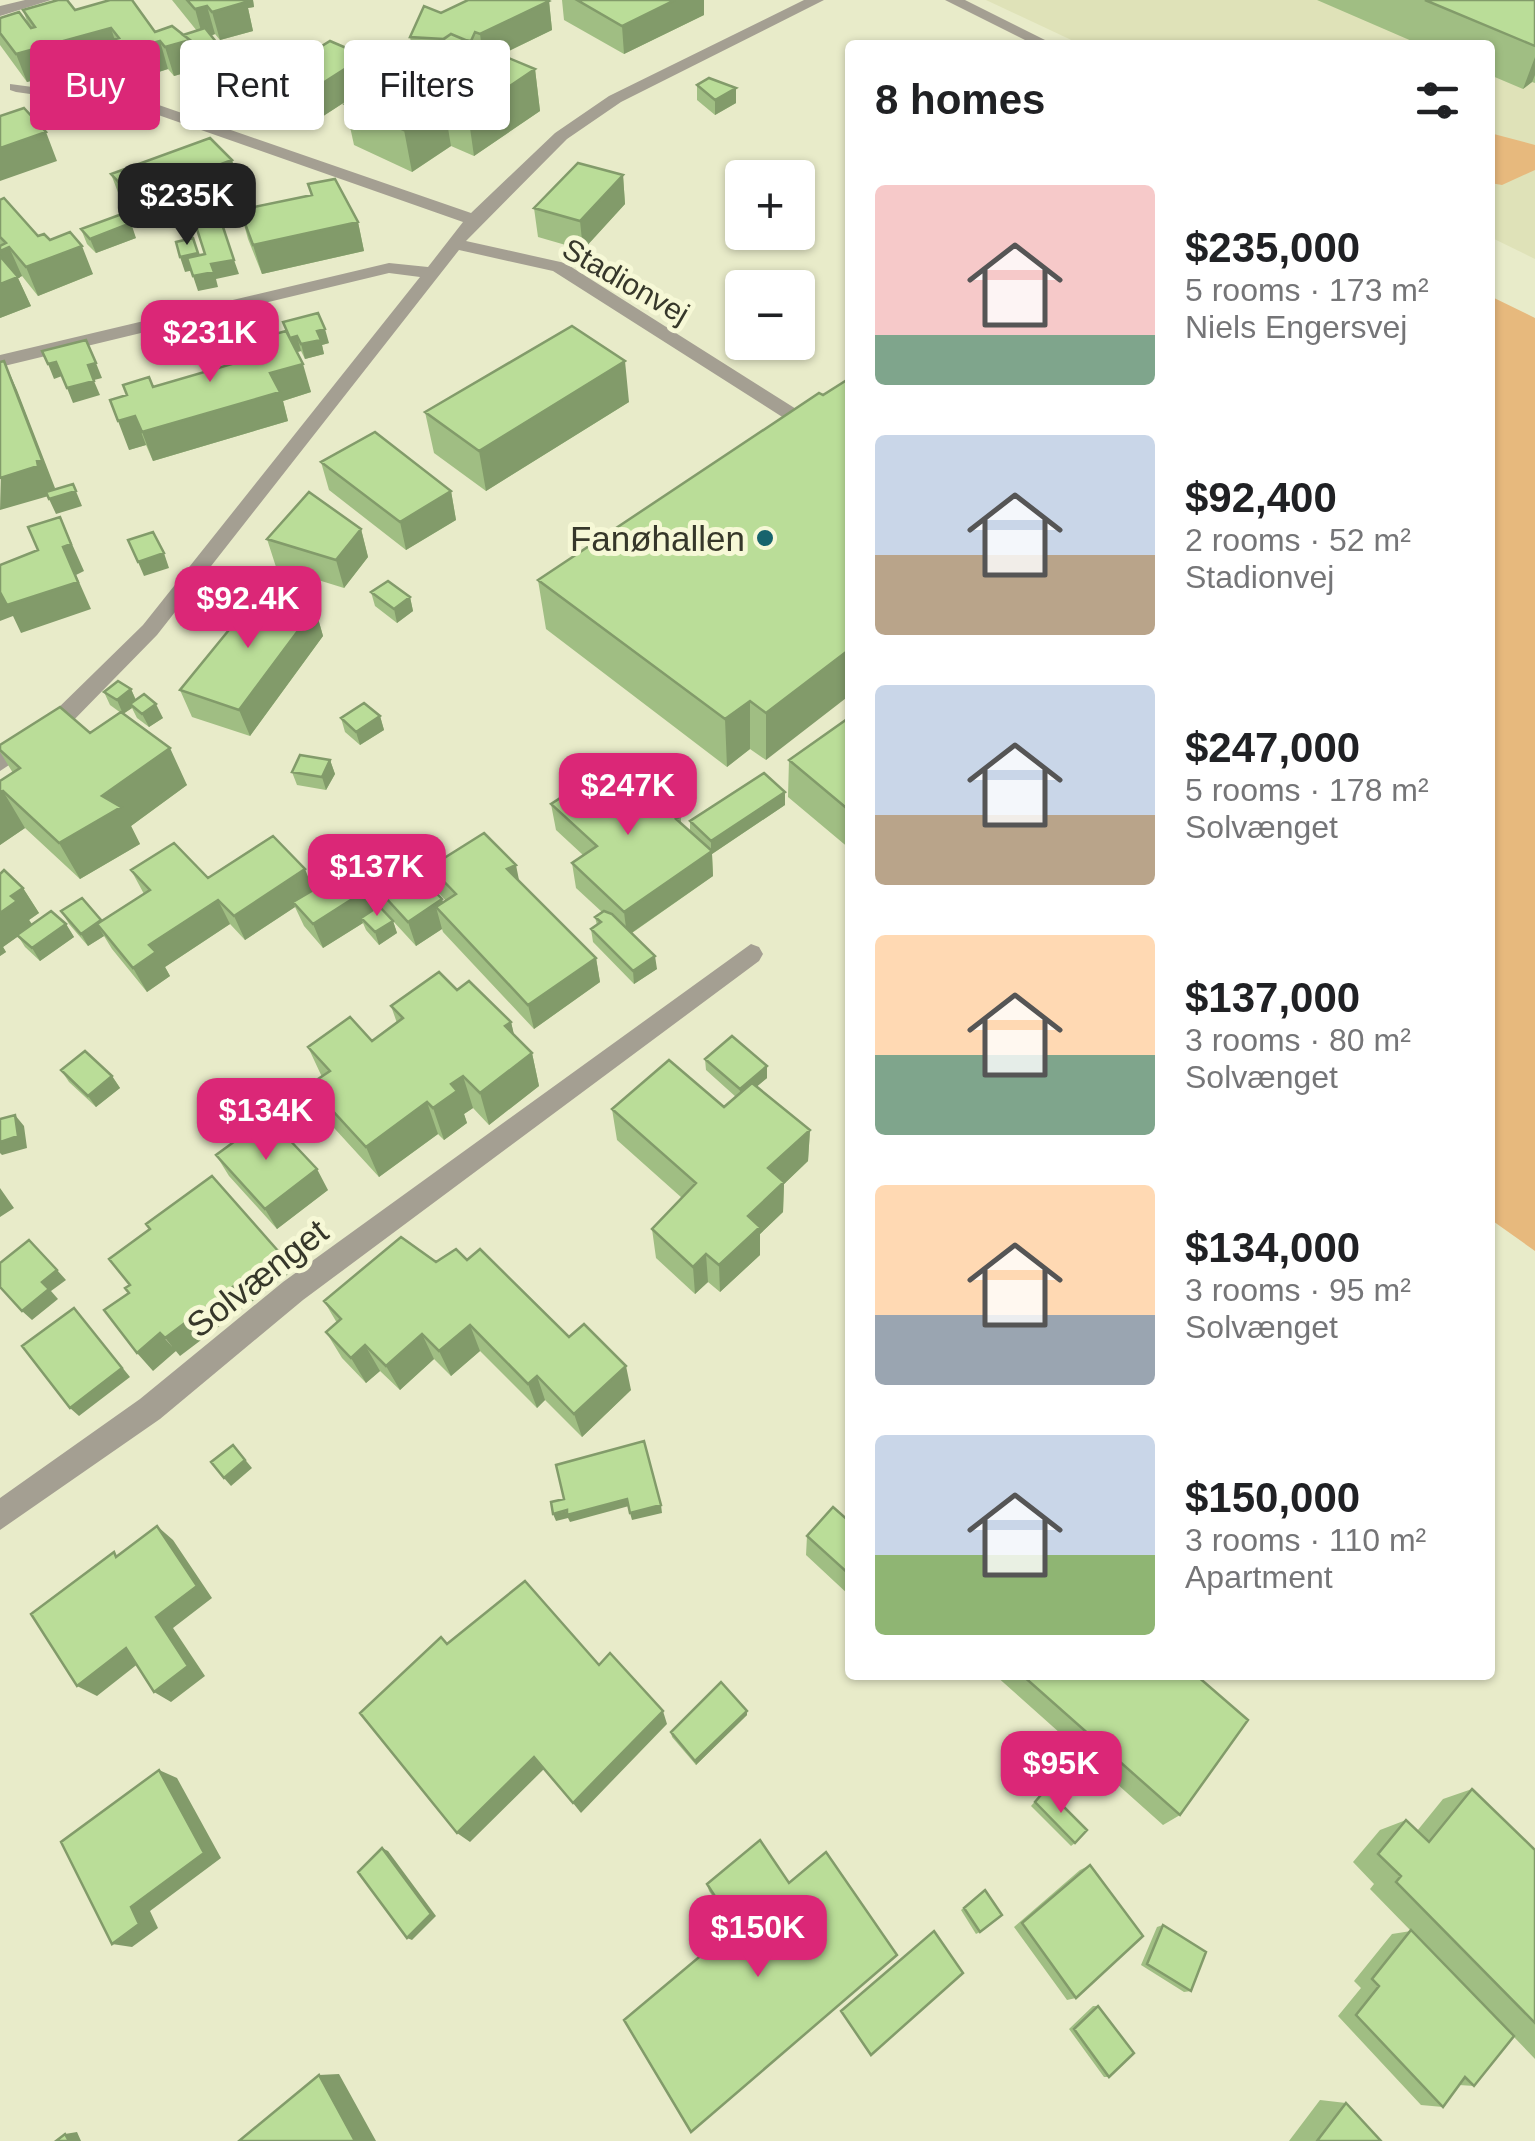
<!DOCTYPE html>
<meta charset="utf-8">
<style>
body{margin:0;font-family:Helvetica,sans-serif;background:#f2f2f2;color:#202124;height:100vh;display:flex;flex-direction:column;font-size:38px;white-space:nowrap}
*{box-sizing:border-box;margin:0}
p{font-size:32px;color:#757577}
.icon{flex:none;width:55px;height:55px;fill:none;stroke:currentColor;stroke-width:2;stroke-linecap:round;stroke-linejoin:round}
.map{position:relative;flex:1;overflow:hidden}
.sheet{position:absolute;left:845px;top:40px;width:650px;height:1640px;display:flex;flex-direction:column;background:#fff;border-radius:10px;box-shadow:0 2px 8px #0004}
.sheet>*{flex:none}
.hud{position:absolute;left:30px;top:40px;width:665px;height:90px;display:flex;gap:20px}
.fabs{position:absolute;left:725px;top:160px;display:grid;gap:20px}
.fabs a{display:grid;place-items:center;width:90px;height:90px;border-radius:10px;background:#fff;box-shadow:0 2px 8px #0004;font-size:50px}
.price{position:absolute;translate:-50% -85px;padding:0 22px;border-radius:20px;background:#db2777;color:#fff;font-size:32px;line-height:65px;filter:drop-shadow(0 2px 5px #0008)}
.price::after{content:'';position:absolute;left:50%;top:60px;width:30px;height:22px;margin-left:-15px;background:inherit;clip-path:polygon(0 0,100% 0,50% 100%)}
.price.selected{background:#222;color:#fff}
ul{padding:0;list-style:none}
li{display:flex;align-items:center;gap:30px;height:250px;padding:0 30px}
li span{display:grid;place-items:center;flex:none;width:280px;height:200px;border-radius:10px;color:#555}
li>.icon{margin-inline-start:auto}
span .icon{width:120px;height:120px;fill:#fffc;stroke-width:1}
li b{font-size:42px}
h2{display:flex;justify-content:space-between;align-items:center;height:120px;padding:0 30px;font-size:42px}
.pill{padding:0 35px;border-radius:10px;background:#fff;box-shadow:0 2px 8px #0004;font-size:35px;line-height:90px}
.pill.selected{background:#db2777;color:#fff}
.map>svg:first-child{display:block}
.built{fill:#dfe2b8}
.green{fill:#e7b97d}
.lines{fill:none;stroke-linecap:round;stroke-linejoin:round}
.minor{fill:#a49f92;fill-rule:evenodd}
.wall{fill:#a0be83}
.shaded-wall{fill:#829b6a}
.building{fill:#badd98;stroke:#829b6a;stroke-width:2.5}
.poi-dot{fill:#17646d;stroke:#f6f8d6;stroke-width:4}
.labels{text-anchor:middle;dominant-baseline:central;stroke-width:10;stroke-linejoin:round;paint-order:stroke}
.far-street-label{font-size:30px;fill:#36372a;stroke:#f6f8d6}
.poi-label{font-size:35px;fill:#36372a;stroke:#f6f8d6;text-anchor:end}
.street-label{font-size:35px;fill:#36372a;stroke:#f6f8d6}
</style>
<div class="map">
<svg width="1535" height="2141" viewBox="0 0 1535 2141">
<rect width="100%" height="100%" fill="#e8ebc9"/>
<path class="built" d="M986,0H1535V259L1490,237V45H1082Z"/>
<path class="green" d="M1490,133L1535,145V170L1502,185L1490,183Z
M1490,296L1535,318V1251L1490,1219Z"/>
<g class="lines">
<path class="minor" d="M25,0H51L0,16V6Z
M804,0H824L621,102L567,139L466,241L565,263L812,419V427H798L553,271L459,250L157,635L67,727L0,771V752L51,715L143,625L420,277L389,273L0,367V355L389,263L428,267L463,222L144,110L16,92L10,90V84L153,103L471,213L555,133L609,96Z
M945,0H965L1055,45H1035Z
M751,944L759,947L763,954L759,961L303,1300L160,1419L0,1530V1498L140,1399L283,1282Z"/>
</g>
<path class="wall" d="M172,0H253L254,7L248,8L253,31L220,40L215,34L211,36L225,63L200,70L198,68V69L174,76L168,69L124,83L114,71L110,60L27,82L0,45V18L28,24L23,10H75L155,32L183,35L197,31Z
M562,0H704V15L624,54L564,20Z
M1317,0H1535V83L1532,82L1523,89L1490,75V45H1421Z
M549,1L552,30L501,55L535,69L540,111L474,156L451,146L412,172L354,145L345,104L375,84L371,82L368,67L414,57L410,37L441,13Z
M290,45L295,63L365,56L371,85L311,124L276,108L275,103L263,98L259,83L274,74Z
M697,85L736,103L715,115L697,100Z
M232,160L240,189L143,226L122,203L111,174Z
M623,175L625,204L583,250L538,237L534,208Z
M308,184L358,222L364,251L262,274L248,239L240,210L311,195Z
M0,200L38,236L50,240L93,274L38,296L22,276L18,278L31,306L0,318Z
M81,229L136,238L96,253L87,244Z
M283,322L329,343L322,345L324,354L305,359L301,351L297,352L311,392L283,401L288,421L153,461L146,445L129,450L153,387L229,365L224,348L286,331Z
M819,393L766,760L750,749L727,767L546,629L538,580Z
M629,402L486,491L434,453L425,412Z
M321,462L451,491L456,520L406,550L329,490Z
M361,529L368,557L344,588L276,567L267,539Z
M371,592L410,597L413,611L397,623L375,606Z
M315,608L323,636L250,736L192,717L180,690L251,610Z
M131,689L136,700L163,718L149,727L137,718L132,708L123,714L187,785L131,826L140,844L80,879L25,828L0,845V781L13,773L0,752V745L90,733L121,713L110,705L104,692Z
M380,716L384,730L360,745L345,732L341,718Z
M850,717V849L788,797L789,760Z
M330,760L335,774L326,790L297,785L292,772Z
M551,804L662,807L681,816V824L690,832V821L785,805L712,854L713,876L632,933L657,969L634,984L593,942L591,929L597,925L595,917L602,912L576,888L572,863L583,855L556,830Z
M390,845L442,899L443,903L446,901L438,892L430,867L519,881L596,958L600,982L534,1029L443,932L442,929L416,946L393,921L397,933L379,945L366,930L363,923L323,948L304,926L295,907L245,940L230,924L165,967L170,976L147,992L112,949L104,936L88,946L69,924L61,911L102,921L144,894L131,870L313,890Z
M849,858H850V897L847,894Z
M0,874L23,888L39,913L29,920L32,924H66L74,937L40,961L25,947L18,936L3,947L6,952L0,956Z
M457,990L511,1022L514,1036L532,1053L539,1086L489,1125L473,1108L464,1114L467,1123L444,1140L438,1134L379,1177L324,1117L309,1085L322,1077L308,1047L372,1041L397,1023L391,1006Z
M705,1059L767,1078L757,1086L810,1130L808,1161L784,1184L783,1212L760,1234V1255L720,1292L708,1282L695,1294L656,1258L652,1229L682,1198L617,1140L612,1109L724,1107L736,1097L706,1070Z
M61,1070L112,1076L120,1088L96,1107L69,1082Z
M216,1155L328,1190L277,1229L229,1176Z
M467,1260L569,1337L631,1390L582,1437L545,1400L537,1408L480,1351L451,1376L434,1359L400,1390L380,1371L366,1383L342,1358L326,1332L337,1323L324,1301L436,1262Z
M850,1522V1596L806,1555L807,1536Z
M995,1675H1196L1180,1815L1163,1825Z
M747,1711V1715L696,1765L672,1737L671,1732Z
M1046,1789L1075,1843L1071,1846L1031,1806Z
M1472,1789L1535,1850V2059L1513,2036L1474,2086L1459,2085L1443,2107L1421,2105L1338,2016L1361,1988L1354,1981L1392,1934L1411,1931L1370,1889L1374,1884L1353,1862L1380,1830L1406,1820L1417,1831L1443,1799Z
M760,1840L734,1928L709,1891L707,1884Z
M1090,1865L1076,1998L1067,2000L1014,1927L1080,1870Z
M985,1890L980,1932L976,1934L961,1910Z
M1163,1925L1191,1991L1184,1992L1141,1965L1157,1927Z
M1093,2006H1098L1109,2077H1104L1069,2029Z
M1320,2100L1346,2103L1381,2141H1289Z"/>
<path class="shaded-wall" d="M238,0H253L254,7L248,8L253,31L220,40L212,12Z
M675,0H704V15L624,54L622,26Z
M549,1L552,30L484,63L480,34Z
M207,6L215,34L203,38L195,9Z
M111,28L119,53L160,41L168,69L124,83L114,54L105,42L110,60L27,82L16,54Z
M190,40L198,69L174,76L165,47Z
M221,48L225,63L200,70L196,55Z
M293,55L296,70L273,74L269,59Z
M365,56L371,85L311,124L304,95Z
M1535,57V75L1532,82L1523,89Z
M535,69L540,111L474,156L468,114Z
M736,88V103L715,115V100Z
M444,104L451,146L412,172L404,130Z
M46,132L57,161L0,181V148Z
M232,160L240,189L143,226L133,197Z
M623,175L625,204L583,250L580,221Z
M358,222L364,251L262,274L253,245Z
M131,223L136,238L96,253L90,239Z
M82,246L93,274L38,296L26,267Z
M9,247L22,276L18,278L31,306L0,318V251Z
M198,253L203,268L185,272L180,257Z
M234,260L239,274L216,279L218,287L198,291L193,276L211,264Z
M325,329L329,343L322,345L324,354L305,359L301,344L317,331Z
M297,336L301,351L294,353L290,338Z
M4,361L17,390L55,488L52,495L0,510Z
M625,361L629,402L486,491L479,451Z
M56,362L62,376L54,379L48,364Z
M96,363L102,378L94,380L88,365Z
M303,364L311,392L283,401L288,421L153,461L142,432L270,373Z
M94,381L100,395L73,403L67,388Z
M135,416L146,445L129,450L118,421Z
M73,484L82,506L56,514L49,499Z
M451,491L456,520L406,550L400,522Z
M60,517L84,571L76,575L91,609L21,633L13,616L0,621V592L63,547Z
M361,529L368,557L344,588L336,560Z
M164,553L169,568L144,576L138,562Z
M410,597L413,611L397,623L394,609Z
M315,608L323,636L250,736L239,710Z
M850,649V695L766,760V713Z
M131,689L137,703L130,704L132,708L123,714L117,700Z
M750,701V749L727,767L725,719Z
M156,704L163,718L149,727L142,714Z
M380,716L384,730L360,745L356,732Z
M170,748L187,785L131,826L140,844L80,879L59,843L102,796Z
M330,760L335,774L326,790L322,777Z
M3,791L25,828L0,845V792Z
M785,792V805L712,854L713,876L627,936L624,912L711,851V841Z
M516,865L521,890L507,869Z
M305,869L315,894L293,902L295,907L245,940L234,916Z
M374,885L383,910L361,918L363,923L323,948L313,924Z
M23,888L39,913L29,920L33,926L3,947L6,952L0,956V913L11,896Z
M442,899L448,920L436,907L442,929L416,946L408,922Z
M218,900L230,924L165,967L170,976L147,992L133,968L149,945Z
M101,920L97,924L104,936L88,946L81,934Z
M393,921L397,933L379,945L375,932Z
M66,924L74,937L40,961L32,948Z
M655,956L657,969L634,984L633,971Z
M596,958L600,982L534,1029L528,1005Z
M511,1022L519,1055L505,1026Z
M532,1053L539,1086L489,1125L480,1093Z
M767,1066V1078L740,1101V1089Z
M112,1076L120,1088L96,1107L88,1096Z
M463,1076L473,1108L464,1114L467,1123L444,1140L433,1108L451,1084Z
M427,1102L438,1134L379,1177L366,1147Z
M15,1115L24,1126L27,1148L2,1155L0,1153V1142Z
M810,1130L808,1161L784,1184L783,1212L760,1234V1255L720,1292L719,1265L748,1216L768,1168Z
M317,1169L328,1190L277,1229L265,1209Z
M0,1188L14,1208L0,1217Z
M279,1252L291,1272L180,1356L165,1338Z
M706,1254L708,1282L695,1294L693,1267Z
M57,1270L66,1280L51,1291L58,1299L32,1320L22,1311L42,1282Z
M74,1308L130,1377L79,1416L70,1408Z
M470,1325L480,1351L451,1376L439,1351Z
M160,1333L176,1351L153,1371L137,1353Z
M422,1334L434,1359L400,1390L386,1366Z
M365,1345L380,1371L366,1383L351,1358Z
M626,1366L631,1390L582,1437L574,1414Z
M537,1376L545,1400L537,1408L528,1384Z
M233,1445L252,1468L231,1486L224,1478Z
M627,1499L629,1506L570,1522L568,1518L556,1521L553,1514Z
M661,1505L662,1513L632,1520L630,1513Z
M157,1526L173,1540L212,1598L173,1628L205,1676L171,1702L154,1692Z
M126,1648L144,1659L97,1696L77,1686Z
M663,1711L667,1724L581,1813L573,1803Z
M747,1711V1715L696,1765L695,1761Z
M534,1757L544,1769L470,1842L457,1833Z
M159,1770L177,1778L221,1858L150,1911L158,1928L132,1947L112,1944L131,1907Z
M382,1848L388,1851L436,1916L412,1940L407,1938Z
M339,2074L376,2141H355L319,2075Z
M77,2132L81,2141H69L65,2134Z"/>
<path class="building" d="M58,0H67L75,10L110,0H132L155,32L172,26L190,40L165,47L160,41L114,54L105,42L119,38L111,28L16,54L0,33V18L19,12L31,28L35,27L23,10Z
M187,0H244L246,2L212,12L207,6L195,9Z
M468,0H547L549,1L480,34L475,32L471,41L465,40L451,34L444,39L410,37L424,6L441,13Z
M577,0H675L622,26Z
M1425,0H1535V46Z
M205,28L221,48L196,55L190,40L183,35Z
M451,34L535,69L468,114L444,104L404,130L345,104Z
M330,41L365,56L304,95L269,79Z
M290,45L293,55L269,59L267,48Z
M397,50L415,58L388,75L368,67Z
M281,69L283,70L269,79L271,88L259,83Z
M709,78L736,88L715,100L697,85Z
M24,108L46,132L0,148V116Z
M210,138L232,160L133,197L111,174Z
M578,163L623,175L580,221L534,208Z
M335,179L358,222L253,245L240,210L312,195L308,184Z
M4,198L38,236L44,234L50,240L70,232L82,246L26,267L9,247L0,251V246L6,243L0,237V200Z
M122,214L131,223L90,239L81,229Z
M219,215L234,260L211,264L214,272L193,276L187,258L205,254L194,220Z
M193,238L198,253L180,257L176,242Z
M0,256L18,277L0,284Z
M318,313L325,329L317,331L321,340L301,344L297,336L290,338L283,322Z
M572,326L625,361L479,451L425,412Z
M286,331L303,364L270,373L280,392L142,432L135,416L118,421L110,400L127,395L123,385L149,377L153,387L232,364L224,348Z
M86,340L96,363L88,365L94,381L67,388L56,362L48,364L42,351Z
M4,361L42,460L37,461L38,466L0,478V362Z
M850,378V649L766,713L750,701L725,719L538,580L819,393L823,395Z
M375,432L451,491L400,522L321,462Z
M73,484L76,491L49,499L46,492Z
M309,492L361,529L336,560L267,539Z
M60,517L71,544L63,547L78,582L7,605L0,592V565L38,550L28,527Z
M153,532L164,553L138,562L128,540Z
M388,581L410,597L394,609L371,592Z
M265,593L315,608L239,710L180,690L246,609L251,610Z
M118,681L131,689L117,700L104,692Z
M144,694L156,704L142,714L130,704Z
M364,703L380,716L356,732L341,718Z
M60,707L90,733L121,712L170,748L102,796L121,807L59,843L3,791L0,792V781L20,768L0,750V745Z
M850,717V811L789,760Z
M300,755L330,760L322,777L292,772Z
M613,764L662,807L667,804L681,816L676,819L712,851L624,912L572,863L597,846L551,804Z
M764,773L785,792L711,841L690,821Z
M484,833L516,865L507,869L596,958L528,1005L436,907L456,894L430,867Z
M273,836L305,869L234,916L218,900L149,945L156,952L133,968L97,924L150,890L131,870L174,843L208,878Z
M390,845L442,899L408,922L374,885L313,924L293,902Z
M4,870L23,888L11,896L17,901L0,913V874Z
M82,898L101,920L81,934L61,911Z
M379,906L393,921L375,932L361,918Z
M51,911L66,924L32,948L17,935Z
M604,911L612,914L655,956L633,971L591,929L601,922L595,917Z
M439,972L457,990L469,981L511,1022L505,1026L532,1053L480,1093L463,1076L451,1084L457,1091L433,1108L427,1102L366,1147L309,1085L330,1071L308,1047L350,1017L372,1041L403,1018L391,1006Z
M732,1036L767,1066L740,1089L705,1059Z
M85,1051L112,1076L88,1096L61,1070Z
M669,1060L724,1107L752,1083L810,1130L768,1168L784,1182L748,1216L760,1227L719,1265L706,1254L693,1267L652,1229L696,1183L612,1109Z
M15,1115L18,1136L0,1142V1119Z
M268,1117L317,1169L265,1209L216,1155Z
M212,1176L279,1252L165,1338L160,1333L137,1353L104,1310L129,1293L125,1288L130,1285L109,1259L150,1229L146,1224Z
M401,1237L436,1262L456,1249L467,1260L480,1249L569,1337L584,1324L626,1366L574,1414L537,1376L528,1384L470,1325L439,1351L422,1334L386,1366L365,1345L351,1358L326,1332L341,1319L324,1301Z
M29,1240L57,1270L42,1282L49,1289L22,1311L0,1287V1263Z
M74,1308L122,1368L70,1408L22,1346Z
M644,1441L661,1505L630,1513L627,1499L567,1515V1510L553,1514L551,1502L564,1499L556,1465Z
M233,1445L245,1460L224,1478L211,1462Z
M833,1507L850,1522V1575L807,1536Z
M157,1526L197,1586L156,1617L188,1666L154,1692L126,1648L77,1686L31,1614L114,1552L116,1557Z
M525,1581L599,1665L610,1653L663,1711L573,1803L534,1757L457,1833L360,1713L441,1637L447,1644Z
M1022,1675H1196L1248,1720L1180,1815Z
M721,1682L747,1711L695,1761L671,1732Z
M159,1770L204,1853L131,1907L139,1924L112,1944L61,1842Z
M1046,1789L1087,1830L1075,1843L1035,1802Z
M1472,1789L1535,1850V2023L1396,1882L1401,1876L1378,1854L1406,1820L1429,1842Z
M760,1840L789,1883L826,1852L897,1955L691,2132L624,2020L735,1927L707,1884Z
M382,1848L431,1914L407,1938L358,1872Z
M1090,1865L1143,1936L1076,1998L1022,1923Z
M985,1890L1002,1915L980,1932L964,1908Z
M1163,1925L1206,1952L1191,1991L1147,1964Z
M1411,1930L1514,2036L1474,2086L1465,2077L1443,2107L1356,2015L1379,1986L1372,1979Z
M934,1931L963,1973L871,2055L841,2011Z
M1098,2006L1134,2053L1109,2077L1074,2029Z
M319,2075L355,2141H239Z
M1346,2103L1381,2141H1317Z
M65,2134L69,2141H56Z"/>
<circle class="poi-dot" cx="765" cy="538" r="10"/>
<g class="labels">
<g class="far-street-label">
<text transform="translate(626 281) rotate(30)">Stadionvej</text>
</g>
<g class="poi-label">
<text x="745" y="538">Fanøhallen</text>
</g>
<g class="street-label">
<text transform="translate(257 1278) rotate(-38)">Solvænget</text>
</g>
</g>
</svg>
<div class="fabs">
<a>+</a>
<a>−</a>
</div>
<b class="price selected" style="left:187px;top:248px">$235K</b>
<b class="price" style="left:210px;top:385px">$231K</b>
<b class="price" style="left:248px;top:651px">$92.4K</b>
<b class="price" style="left:628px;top:838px">$247K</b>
<b class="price" style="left:377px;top:919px">$137K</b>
<b class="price" style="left:266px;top:1163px">$134K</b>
<b class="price" style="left:1061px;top:1816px">$95K</b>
<b class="price" style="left:758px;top:1980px">$150K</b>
<div class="hud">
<a class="pill selected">Buy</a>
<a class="pill">Rent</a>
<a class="pill">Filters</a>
</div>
<section class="sheet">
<h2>8 homes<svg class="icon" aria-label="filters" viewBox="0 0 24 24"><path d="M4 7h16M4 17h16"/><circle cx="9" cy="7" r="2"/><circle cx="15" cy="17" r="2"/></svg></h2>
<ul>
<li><span style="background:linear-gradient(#f6c9c9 75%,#7fa58c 0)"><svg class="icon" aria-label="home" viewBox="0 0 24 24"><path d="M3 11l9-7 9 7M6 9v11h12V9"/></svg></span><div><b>$235,000</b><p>5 rooms · 173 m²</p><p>Niels Engersvej</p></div></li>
<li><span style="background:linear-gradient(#c9d6e8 60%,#b9a48a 0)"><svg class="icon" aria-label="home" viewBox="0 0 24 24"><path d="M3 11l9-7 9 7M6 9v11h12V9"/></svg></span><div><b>$92,400</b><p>2 rooms · 52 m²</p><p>Stadionvej</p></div></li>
<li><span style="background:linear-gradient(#c9d6e8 65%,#b9a48a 0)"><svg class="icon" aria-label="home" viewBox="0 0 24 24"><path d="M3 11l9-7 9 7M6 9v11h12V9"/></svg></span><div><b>$247,000</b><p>5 rooms · 178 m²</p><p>Solvænget</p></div></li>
<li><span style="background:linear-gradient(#ffd9b3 60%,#7fa58c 0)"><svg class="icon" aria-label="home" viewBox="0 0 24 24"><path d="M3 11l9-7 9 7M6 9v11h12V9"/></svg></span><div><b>$137,000</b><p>3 rooms · 80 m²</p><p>Solvænget</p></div></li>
<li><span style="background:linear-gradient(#ffd9b3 65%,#9aa5b1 0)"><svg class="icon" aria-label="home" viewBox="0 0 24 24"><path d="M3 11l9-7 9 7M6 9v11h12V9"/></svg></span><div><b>$134,000</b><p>3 rooms · 95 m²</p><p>Solvænget</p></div></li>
<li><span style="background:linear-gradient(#c9d6e8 60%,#8fb573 0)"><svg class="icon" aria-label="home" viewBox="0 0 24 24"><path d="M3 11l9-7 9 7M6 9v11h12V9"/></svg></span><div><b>$150,000</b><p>3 rooms · 110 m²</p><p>Apartment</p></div></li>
</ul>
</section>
</div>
